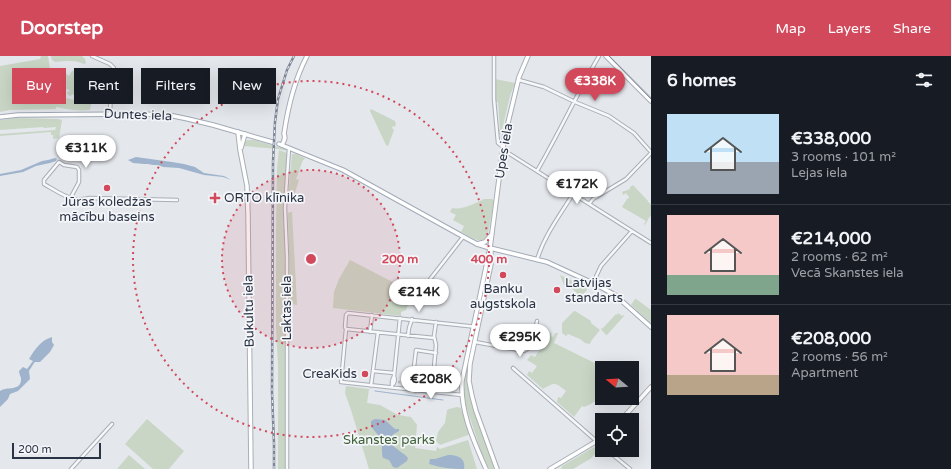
<!DOCTYPE html>
<meta charset="utf-8">
<style>
body{margin:0;font-family:"Varela Round",sans-serif;background:#20242c;color:#f1f3f6;height:100vh;display:flex;flex-direction:column;font-size:15px;white-space:nowrap}
*{box-sizing:border-box;margin:0}
p{font-size:13px;color:#9ea1a6}
.icon{flex:none;width:22px;height:22px;fill:none;stroke:currentColor;stroke-width:2;stroke-linecap:round;stroke-linejoin:round}
.map{position:relative;flex:1;overflow:hidden}
.panel{display:flex;flex-direction:column;background:#171b24;width:300px}
.panel>*{flex:none}
.banner{position:absolute;left:12px;top:12px;width:380px;height:36px;display:flex;gap:8px}
.needle{width:26px;rotate:288deg}
.tools{position:absolute;left:595px;top:305px;display:grid;gap:8px}
.tools a{display:grid;place-items:center;width:44px;height:44px;border-radius:0px;background:#171b24;box-shadow:0 4px 16px #0002;font-size:20px}
.scale{position:absolute;left:12px;bottom:10px;width:89px;box-sizing:border-box;padding-left:4px;border:2px solid #2b3445;border-top:0;font-size:11px;line-height:14px;white-space:nowrap;color:#2b3445;-webkit-text-stroke:3px #f4f6f9;paint-order:stroke}
.price{position:absolute;translate:-50% -34px;padding:0 9px;border-radius:14px;background:#fff;color:#222;font-size:13px;line-height:26px;filter:drop-shadow(0 1px 2px #0008)}
.price::after{content:'';position:absolute;left:50%;top:24px;width:12px;height:9px;margin-left:-6px;background:inherit;clip-path:polygon(0 0,100% 0,50% 100%)}
.price.selected{background:#d1495b;color:#fff}
ul{padding:0;list-style:none}
li{display:flex;align-items:center;gap:12px;height:100px;padding:0 16px}
li+li{border-top:1px solid #363941}
li span{display:grid;place-items:center;flex:none;width:112px;height:80px;border-radius:0px;color:#555}
li>.icon{margin-inline-start:auto}
span .icon{width:48px;height:48px;fill:#fffc;stroke-width:1}
li b{font-size:17px}
h2{display:flex;justify-content:space-between;align-items:center;height:48px;padding:0 16px;font-size:17px}
.pill{padding:0 14px;border-radius:0px;background:#171b24;box-shadow:0 4px 16px #0002;font-size:14px;line-height:36px}
.pill.selected{background:#d1495b;color:#fff}
header{display:flex;align-items:center;gap:24px;box-sizing:border-box;height:56px;padding:0 20px;background:#d1495b;color:#fff}
header strong{font-size:19px}
nav{display:flex;gap:22px;margin-inline-start:auto;font-size:14px}
main{display:flex;flex:1;min-height:0}
.map>svg:first-child{display:block}
.green{fill:#c9d6c5}
.water{fill:#9fb4cc}
.lines{fill:none;stroke-linecap:round;stroke-linejoin:round}
.stream{stroke:#9fb4cc;stroke-width:1}
.street-tunnel{stroke:#bfc3cb;stroke-width:2.5;stroke-dasharray:2.5 1;stroke-linecap:butt}
.street-casing{stroke:#a9aeb7;stroke-width:4.5}
.secondary-casing{stroke:#a9aeb7;stroke-width:5.5}
.primary-casing{stroke:#a3abb8;stroke-width:5.5}
.street{stroke:#f7f8fa;stroke-width:2.5}
.secondary{stroke:#fff;stroke-width:3.5}
.primary{stroke:#fff;stroke-width:3.5}
.tram{stroke:#7d8696;stroke-width:1}
.rail-casing{stroke:#7d8696;stroke-width:2.5}
.rail{stroke:#f4f6f9;stroke-width:1;stroke-dasharray:3;stroke-linecap:butt}
.ring{fill:none;stroke:#d1495b;stroke-width:2;stroke-dasharray:2 4}
.poi-dot{fill:#d1495b;stroke:#f4f6f9;stroke-width:1.5}
.labels{text-anchor:middle;dominant-baseline:central;stroke-width:3.5;stroke-linejoin:round;paint-order:stroke}
.street-label{font-size:13px;fill:#2b3445;stroke:#f4f6f9}
.poi-label{font-size:13px;fill:#2b3445;stroke:#f4f6f9;text-anchor:start}
.park-label{font-size:13px;fill:#3f6138;stroke:#f4f6f9}
.centre{fill:#d1495b;stroke:#f4f6f9;stroke-width:2}
.ring-label{font-size:12px;text-anchor:middle;font-weight:bold;fill:#d1495b;stroke:#f4f6f9;stroke-width:3.5;stroke-linejoin:round;paint-order:stroke}
</style>
<header>
<strong>Doorstep</strong>
<nav><a>Map</a><a>Layers</a><a>Share</a></nav>
</header>
<main>
<div class="map">
<svg width="651" height="413" viewBox="0 0 651 413">
<rect width="100%" height="100%" fill="#e4e7ec"/>
<path class="green" d="M41,0H48L55,45L58,47L67,42C74,45 80,44 87,42L89,38L85,37L84,40H81L76,37L70,40L67,38V36L70,35L68,33L64,34L59,32V30H66L67,29L65,27L63,28L62,26L66,24V22L64,21L62,25H57L56,20L54,18L55,16L60,14L62,17H65L69,20L71,16L74,14L76,16L77,18L83,19L87,17L96,21L97,19L93,16L95,15V12H96L99,16L101,15L105,19L107,20L106,23L103,26V29H106V32H110L109,42L106,43L103,45L102,42L103,38L98,34L96,33L93,37L98,42L97,45L92,43L90,54C78,55 68,54 57,51H56V53L10,54L0,56V10L40,3Z
M51,0H82L85,3L86,7L84,8C75,4 65,5 55,6L52,4Z
M495,23L515,27L510,40L501,78H499L498,75L500,73L498,46L495,45Z
M371,53L395,65V66L396,67L395,71L393,70L392,72L394,74L388,90L386,89L370,55Z
M16,62L58,63L62,64L59,82L53,83V79H51V76L0,80V78L55,74L56,71L44,72L43,71L0,74V64Z
M247,84H254L285,93L286,95L279,93L243,90L245,86Z
M279,94L287,97V98L284,151L285,215V413H278V308L276,272V181L277,112Z
M292,98H296L305,102L304,104H303L296,123L299,124L292,146H290L288,142Z
M633,129L648,145V146L651,148V161L650,160L645,169L644,168L646,165L622,151L627,143L629,142L628,139H627L626,137L623,139L622,136L624,135H625L630,133V131Z
M484,143H492L494,145L488,178C482,191 470,180 461,176L464,170L453,164L456,159L450,156L452,152C463,154 474,148 484,143Z
M290,156H292L297,249L292,248L290,244L288,161V157Z
M350,204L416,238L410,244L406,254L401,256V260L333,252L334,236L339,223Z
M560,219L586,231L587,234L579,243L578,242L576,241L577,237L568,229H564Z
M635,243H636L651,254V267L631,249Z
M574,255H575L591,265V267L600,274L591,285L590,288L585,287L580,283L568,278L566,280L562,277V267Z
M618,257L622,260L624,259V260L607,279H606L601,273L604,271L616,258L617,259Z
M474,273H475L468,308L467,323L468,331L472,349L495,413H489L481,395L465,347L464,336L465,321Z
M552,276L551,280L553,281L555,277H558L554,287L605,312H602V336C598,344 592,348 584,351L582,350L574,361L557,346L558,341L561,342L566,335C555,326 555,326 543,333L527,319L529,315L532,317L537,310L527,304L531,299L535,301L540,293L539,291L541,287Z
M346,330L369,333L367,347L380,349L398,359L411,361L417,369L415,392L436,395L437,391L440,393L468,384L477,413H369L351,354L345,337Z
M457,351L461,352V353L470,377L468,379L440,389L436,385L438,376L445,367L447,354L449,353Z
M147,363L184,395L169,413H153L125,388Z
M594,391L599,395L590,403L573,413H561L562,410Z
M129,399L145,413H117Z"/>
<path class="water" d="M136,101L172,106L184,108L195,111L204,117L224,120L231,124L223,121L204,119L179,112L163,111L158,109H153L148,108H144L133,107L128,104Z
M55,102L57,103L56,105L50,107L36,110L23,116L0,120V118L21,114L42,105L48,104Z
M52,281V286L54,289L50,296L40,306H35L34,307L29,315L30,323L18,335L10,338L8,343L0,351V335C7,330 22,336 21,322C20,319 19,317 19,315L23,311L27,313L33,305L29,303C35,293 41,284 52,281Z
M375,363L385,364L395,373H399V375C398,376 395,377 394,378C382,388 405,396 408,402L407,405L397,412L393,411L389,404L383,402C381,396 383,388 380,382C377,376 370,373 371,365Z
M448,399C458,399 466,402 464,413C452,413 441,412 429,408L430,403H435Z"/>
<g class="lines">
<path class="stream" d="M375,335L443,344"/>
<path class="street-tunnel" d="M398,326L405,327"/>
<g class="street-casing">
<path id="street" d="M92,0L110,8L114,12L111,31L110,58
M494,0V43L498,87L503,91L505,95L651,187
M519,24L544,31L575,46L609,60L634,77L651,96
M537,115C559,77 577,38 599,0
M74,143L72,139L79,126V114L77,111L64,109L59,106L44,124V128C53,133 64,141 74,143C79,144 85,143 90,142L177,144
M589,148L593,143L626,123L651,97
M537,204C544,180 560,159 573,138
M593,227L601,210L632,175
M419,240L431,222L463,181
M346,273L434,282
M370,276L372,259
M408,280L409,272L412,263
M475,286L524,295L529,292L533,286L537,265
M414,311L416,294L436,297
M513,312L602,390
M373,315L394,317
M433,323L436,289L434,280L436,266
M405,327L416,328L415,335
M392,329C395,327 395,323 394,320L400,262
M371,330L378,276
M392,330V325L394,320
M462,339L341,326L346,273L345,271L346,259L348,257L477,271
M607,394L630,413
M71,413L112,368
M287,413V201L285,152L289,92"/>
</g>
<g class="secondary-casing">
<path id="secondary" d="M606,0L651,45
M238,76L240,94L247,130L248,158L251,413
M282,89C284,85 286,82 284,78C288,50 294,25 307,0
M241,92L245,78
M477,188L485,186L492,178
M491,195V208L470,308L469,325L472,340L476,355L497,413
M621,364L651,331
M486,413C474,385 460,356 462,325L490,192L505,77L506,75L519,21L528,0
M550,413L602,382"/>
</g>
<g class="primary-casing">
<path id="primary" d="M0,61L18,59L138,58L169,59L188,63L213,69L272,86
M279,88L343,114L464,181L477,188L490,192L547,206L597,229L615,239L651,271"/>
</g>
<use href="#street" class="street"/>
<use href="#secondary" class="secondary"/>
<use href="#primary" class="primary"/>
<path class="tram" d="M609,0L651,43"/>
<g class="rail-casing">
<path id="rail" d="M274,413V388L272,336L273,106L275,66L278,43L287,14L294,0"/>
</g>
<use href="#rail" class="rail"/>
</g>
<circle cx="311" cy="203" r="89" fill="#d1495b" fill-opacity=".12"/>
<g class="ring">
<circle cx="311" cy="203" r="89"/>
<circle cx="311" cy="203" r="178"/>
</g>
<g class="poi-dot">
<circle cx="107" cy="132" r="4"/>
<path d="M213 136h4v4h4v4h-4v4h-4v-4h-4v-4h4z"/>
<circle cx="503" cy="219" r="4"/>
<circle cx="557" cy="234" r="4"/>
<circle cx="365" cy="318" r="4"/>
</g>
<g class="labels">
<g class="street-label">
<text transform="translate(138 59) rotate(2)">Duntes iela</text>
<text transform="translate(504 95) rotate(-81)">Upes iela</text>
<text transform="translate(287 252) rotate(-90)">Laktas iela</text>
<text transform="translate(249 255) rotate(-91)">Bukultu iela</text>
</g>
<g class="poi-label">
<text x="224" y="142">ORTO klīnika</text>
<text x="107" y="146" text-anchor="middle">Jūras koledžas<tspan x="107" dy="15">mācību baseins</tspan></text>
<text x="565" y="227">Latvijas<tspan x="565" dy="15">standarts</tspan></text>
<text x="503" y="233" text-anchor="middle">Banku<tspan x="503" dy="15">augstskola</tspan></text>
<text x="357" y="318" text-anchor="end">CreaKids</text>
</g>
<g class="park-label">
<text x="389" y="384">Skanstes parks</text>
</g>
</g>
<circle cx="311" cy="203" r="6" class="centre"/>
<g class="ring-label">
<text x="400" y="207">200 m</text>
<text x="489" y="207">400 m</text>
</g>
</svg>
<div class="tools">
<a><svg class="needle" viewBox="-14 -14 28 28"><path d="M0-13l5 13h-10z" fill="#e53935"/><path d="M0 13l5-13h-10z" fill="#9ea1a6"/></svg></a>
<a><svg class="icon" aria-label="locate" viewBox="0 0 24 24"><circle cx="12" cy="12" r="6"/><path d="M12 2v4M12 18v4M2 12h4M18 12h4"/></svg></a>
</div>
<div class="scale">200 m</div>
<b class="price selected" style="left:595px;top:46px">€338K</b>
<b class="price" style="left:86px;top:113px">€311K</b>
<b class="price" style="left:577px;top:149px">€172K</b>
<b class="price" style="left:419px;top:257px">€214K</b>
<b class="price" style="left:520px;top:302px">€295K</b>
<b class="price" style="left:431px;top:344px">€208K</b>
<div class="banner">
<a class="pill selected">Buy</a>
<a class="pill">Rent</a>
<a class="pill">Filters</a>
<a class="pill">New</a>
</div>
</div>
<section class="panel">
<h2>6 homes<svg class="icon" aria-label="filters" viewBox="0 0 24 24"><path d="M4 7h16M4 17h16"/><circle cx="9" cy="7" r="2"/><circle cx="15" cy="17" r="2"/></svg></h2>
<ul>
<li><span style="background:linear-gradient(#bfe0f5 60%,#9aa5b1 0)"><svg class="icon" aria-label="home" viewBox="0 0 24 24"><path d="M3 11l9-7 9 7M6 9v11h12V9"/></svg></span><div><b>€338,000</b><p>3 rooms · 101 m²</p><p>Lejas iela</p></div></li>
<li><span style="background:linear-gradient(#f6c9c9 75%,#7fa58c 0)"><svg class="icon" aria-label="home" viewBox="0 0 24 24"><path d="M3 11l9-7 9 7M6 9v11h12V9"/></svg></span><div><b>€214,000</b><p>2 rooms · 62 m²</p><p>Vecā Skanstes iela</p></div></li>
<li><span style="background:linear-gradient(#f6c9c9 75%,#b9a48a 0)"><svg class="icon" aria-label="home" viewBox="0 0 24 24"><path d="M3 11l9-7 9 7M6 9v11h12V9"/></svg></span><div><b>€208,000</b><p>2 rooms · 56 m²</p><p>Apartment</p></div></li>
</ul>
</section>
</main>
